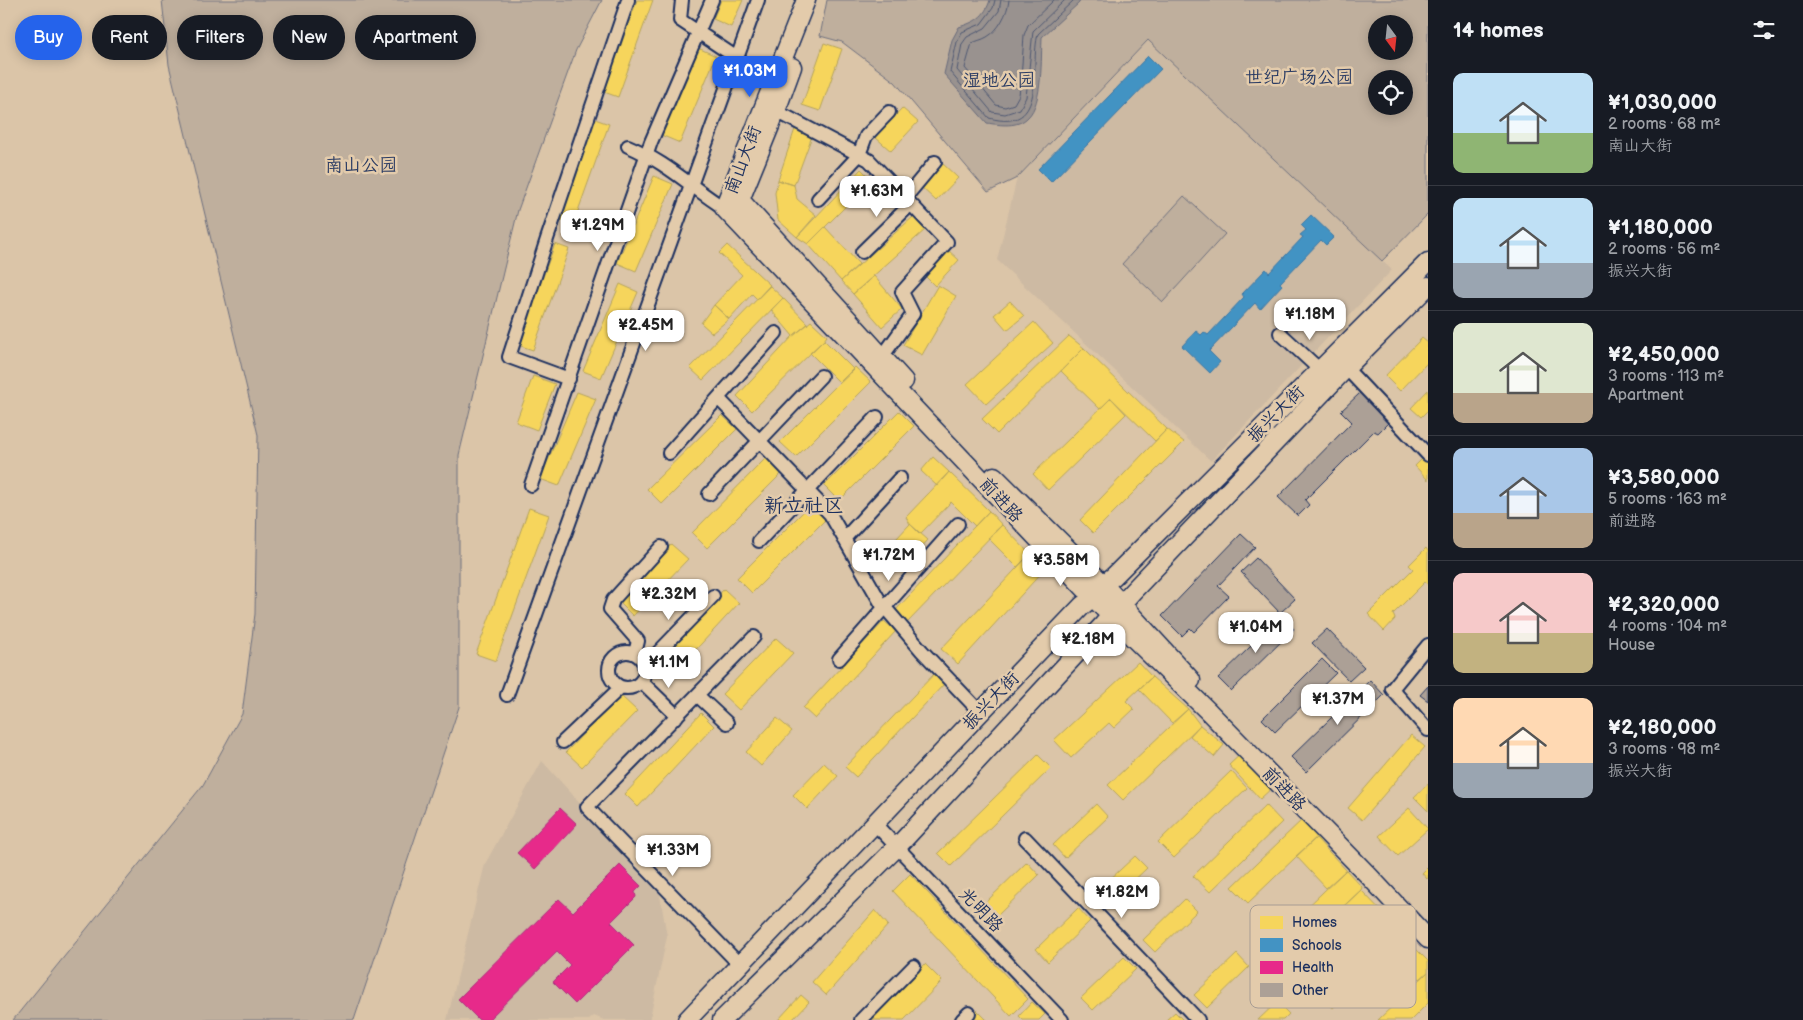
<!DOCTYPE html>
<meta charset="utf-8">
<style>
body{margin:0;font-family:"Balsamiq Sans","LXGW WenKai TC",sans-serif;background:#242831;color:#f1f3f6;height:100vh;display:flex;flex-direction:column;font-size:19px;white-space:nowrap}
*{box-sizing:border-box;margin:0}
p{font-size:16px;color:#9ea1a6}
.icon{flex:none;width:28px;height:28px;fill:none;stroke:currentColor;stroke-width:2;stroke-linecap:round;stroke-linejoin:round}
.map{position:relative;flex:1;overflow:hidden}
.drawer{display:flex;flex-direction:column;background:#171b24;width:375px}
.drawer>*{flex:none}
.top-card{position:absolute;left:15px;top:15px;width:475px;height:45px;display:flex;gap:10px}
.needle{width:32px;rotate:165deg}
.fabs{position:absolute;left:1368px;top:15px;display:grid;gap:10px}
.fabs a{display:grid;place-items:center;width:45px;height:45px;border-radius:50%;background:#171b24;box-shadow:0 2px 12px #0003;font-size:25px}
.price{position:absolute;translate:-50% -42px;padding:0 11px;border-radius:10px;background:#fff;color:#222;font-size:16px;line-height:32px;filter:drop-shadow(0 1px 2px #0008)}
.price::after{content:'';position:absolute;left:50%;top:30px;width:15px;height:11px;margin-left:-8px;background:inherit;clip-path:polygon(0 0,100% 0,50% 100%)}
.price.current{background:#2563eb;color:#fff}
ul{padding:0;list-style:none}
li{display:flex;align-items:center;gap:15px;height:125px;padding:0 25px}
li+li{border-top:1px solid #363941}
li span{display:grid;place-items:center;flex:none;width:140px;height:100px;border-radius:10px;color:#555}
li>.icon{margin-inline-start:auto}
span .icon{width:60px;height:60px;fill:#fffc;stroke-width:1}
li b{font-size:21px}
h2{display:flex;justify-content:space-between;align-items:center;height:60px;padding:0 25px;font-size:21px}
.chip{padding:0 18px;border-radius:22px;background:#171b24;box-shadow:0 2px 12px #0003;font-size:18px;line-height:45px}
.chip.current{background:#2563eb;color:#fff}
main{display:flex;flex:1;min-height:0}
.map>svg:first-child{display:block}
.built{fill:#cdbaa3}
.green{fill:#bfaf9d;stroke:#6d6f7e;fill-rule:evenodd}
.water{fill:#99928f;stroke:#676a7b}
.homes{fill:#f6d55c;stroke:#b4a35d}
.schools{fill:#4393c3;stroke:#3775a5}
.health{fill:#e7298a;stroke:#aa2b7d}
.lines{fill:none;stroke-linecap:round;stroke-linejoin:round}
.shore{stroke:#4d5772;stroke-width:1}
.building{fill:#aca096;stroke:#1b2f5e}
.street-casing{stroke:#1b2f5e;stroke-width:16}
.secondary-casing{stroke:#1b2f5e;stroke-width:21}
.street{stroke:#e3cbab;stroke-width:12}
.secondary{stroke:#e3cbab;stroke-width:18}
.labels{text-anchor:middle;dominant-baseline:central;stroke-width:5;stroke-linejoin:round;paint-order:stroke}
.park-label{font-size:18px;fill:#2b3c64;stroke:#e3cbab}
.street-label{font-size:18px;fill:#1b2f5e;stroke:#e3cbab}
.quarter-label{font-size:20px;fill:#1b2f5e;stroke:#e3cbab}
.key{fill:#e3cbab;stroke:#a79c94;stroke-width:1}
.key-label{font-size:14px;fill:#1b2f5e}
</style>
<main>
<div class="map">
<svg width="1428" height="1020" viewBox="0 0 1428 1020">
<rect width="100%" height="100%" fill="#dbc5a8"/>
<filter id="ink" filterUnits="userSpaceOnUse"><feTurbulence type="fractalNoise" baseFrequency=".02" numOctaves="2"/><feDisplacementMap in="SourceGraphic" scale="10" xChannelSelector="R" yChannelSelector="G"/><feConvolveMatrix kernelMatrix="1 2 1 2 8 2 1 2 1" color-interpolation-filters="sRGB"/></filter>
<g filter="url(#ink)">
<path class="built" d="M1148,40L1392,270L1211,461L997,260L1017,178Z
M542,761L659,890L667,936L650,1018L648,1020H604L594,1016L589,1020H447L485,864Z"/>
<path class="green" d="M162,0H602L576,50L518,210L459,455V707L354,1020H13L203,785L242,714L255,614L258,435L169,65Z
M827,0H1428V214L1382,261L1148,40L1017,178L988,192L895,82L842,42L820,36ZM1376,24H1404V51H1376ZM1376,79H1404V106H1376Z
M1184,196L1225,234L1163,302L1122,264Z"/>
<path class="water" d="M990,0H1080L1079,3L1042,37C1041,57 1043,103 1028,117C1018,128 1000,125 987,123L944,74L952,40L959,27C975,22 985,17 990,0Z"/>
<path class="homes" d="M637,0H653L618,97L604,92Z
M721,0H743L731,27L713,19Z
M824,43L842,49L820,111L802,105Z
M698,48L716,56L680,143L661,135Z
M902,108L918,122L891,151L875,137Z
M595,119L609,124L573,225L558,220Z
M795,129L812,136L794,185L778,180Z
M941,162L958,178L936,201L919,185Z
M861,169L872,180L808,244L797,237Z
M654,176L673,184L636,271L617,263Z
M778,180L794,185L797,199L816,215L797,237L778,220L775,193Z
M913,217L925,230L853,294L841,281Z
M825,227L859,264L841,281L808,244Z
M555,244L569,249L533,350L518,345Z
M727,245L770,285L757,299L752,294L729,319L714,305L742,275L719,253Z
M948,250L959,260L935,286L924,275Z
M874,276L902,309L882,327L853,294Z
M620,284L638,292L601,378L583,371Z
M938,285L956,296L922,355L903,345Z
M770,286L783,298L703,380L690,368Z
M783,298L808,324L793,336L771,310Z
M1010,301L1024,316L1007,330L994,315Z
M714,305L729,319L712,333L701,323Z
M811,321L827,336L824,340L752,411L737,396L793,336Z
M1034,322L1053,343L986,404L967,384Z
M1069,336L1084,348L997,434L982,419Z
M1422,338L1428,343V362L1400,391L1385,376Z
M824,340L854,370L840,383L810,353Z
M1084,348L1167,429L1155,441L1111,398L1100,409L1061,371Z
M855,367L871,382L796,457L780,442Z
M533,376L555,384L537,430L516,422Z
M1428,390V410L1421,417L1411,408Z
M577,392L596,399L559,486L540,479Z
M1111,398L1126,414L1048,490L1033,474Z
M899,411L914,426L839,501L824,486Z
M722,415L737,429L662,504L647,489Z
M1167,429L1184,442L1093,533L1080,520Z
M933,457L949,472L937,486L921,471Z
M1424,457L1428,461V480L1415,466Z
M766,458L782,473L707,548L692,533Z
M949,472L989,511L975,526L951,502L920,534L910,524L906,517Z
M812,503L827,518L752,593L737,578Z
M529,508L549,515L496,661L476,654Z
M989,511L1002,525L906,624L894,612Z
M910,524L928,540L900,571L882,554Z
M1002,525L1030,554L1017,567L988,538Z
M671,544L688,559L633,616L617,600Z
M1426,548L1428,551V585L1425,582L1393,614L1395,619L1384,631L1368,614L1413,569L1409,565Z
M1030,554L1045,569L958,664L941,649Z
M724,589L739,603L676,671L661,658Z
M884,621L896,631L815,719L803,708Z
M776,638L793,653L739,710L722,694Z
M1138,662L1152,677L1126,701L1134,709L1114,728L1109,723L1071,758L1054,740Z
M937,671L947,681L856,777L845,767Z
M1152,677L1188,709L1172,723L1139,689Z
M620,695L637,711L582,767L566,752Z
M1188,709L1200,725L1123,800L1108,785Z
M701,713L714,726L638,807L625,794Z
M777,718L792,731L761,766L746,752Z
M1200,725L1224,745L1214,757L1190,736Z
M1411,735L1425,747L1362,820L1348,808Z
M1242,753L1273,787L1260,799L1229,765Z
M1038,755L1051,768L951,866L938,853Z
M824,763L838,776L807,809L793,795Z
M1231,771L1247,788L1174,858L1158,842Z
M1428,784V811L1414,797Z
M1096,804L1108,817L1065,858L1053,845Z
M1266,805L1282,822L1210,892L1193,876Z
M1409,808L1428,829L1398,856L1379,836Z
M1305,817L1321,833L1248,903L1232,887Z
M1316,838L1346,870L1326,888L1296,856Z
M1135,856L1147,868L1104,909L1092,896Z
M1027,862L1039,875L997,916L985,903Z
M1428,867V878L1427,879L1422,873Z
M1346,870L1362,887L1361,890L1289,957L1273,940Z
M910,874L1028,999L1011,1016L893,891Z
M1361,890L1391,921L1374,937L1343,907Z
M1185,899L1197,911L1155,952L1143,940Z
M1078,908L1090,921L1048,962L1036,949Z
M875,910L888,925L826,995L812,982Z
M1391,921L1405,938L1333,1008L1317,991Z
M1405,938L1428,961V972L1420,979L1392,950Z
M1237,954L1249,967L1207,1008L1194,995Z
M1124,957L1136,969L1093,1010L1081,998Z
M925,964L942,981L904,1020H873L871,1019Z
M1428,972V1003L1411,1020H1378Z
M801,995L809,1002L792,1020H778Z
M1032,1002L1045,1014L1039,1020H1023L1019,1016Z
M1277,1002L1289,1014L1283,1020H1258Z
M977,1010L987,1020H967Z
M1175,1012L1183,1020H1166Z"/>
<path class="schools" d="M1148,56L1161,69L1051,182L1038,169Z
M1311,215L1334,237L1326,245L1321,240L1280,283L1282,285L1260,309L1255,303L1209,351L1220,362L1210,373L1182,346L1196,331L1201,335L1204,332L1208,335L1244,297L1242,294L1266,269L1269,273L1303,237L1300,235L1306,230L1301,225Z"/>
<path class="health" d="M560,808L577,824L535,869L517,853Z
M620,865L641,886L635,892L636,897L611,922L634,945L575,1004L553,982L570,965L557,952L488,1020H479L458,999L559,899L573,912Z"/>
<g class="lines">
<path class="shore" d="M995,0L993,8L981,24L962,32L957,42L950,72L989,118C1049,134 1029,67 1038,34L1074,0
M1001,0L999,11L985,28L967,37L962,44L957,70L992,112L1005,114L1020,109L1026,97L1033,31L1065,0
M1009,0C1008,13 998,31 987,37C982,40 976,41 972,43L965,68L996,105L1005,107L1014,104L1019,95L1021,79L1024,35L1028,25L1054,0"/>
</g>
<path class="building" d="M1360,393L1389,422L1378,433L1374,431L1305,500L1309,505L1298,516L1278,497L1352,422L1341,411Z
M1241,534L1255,547L1218,586L1229,596L1194,632L1190,628L1182,636L1162,616Z
M1256,558L1295,599L1280,613L1241,572Z
M1282,616L1294,629L1231,691L1218,678Z
M1327,629L1364,667L1349,681L1312,643Z
M1322,659L1336,673L1275,732L1262,719Z
M1370,680L1384,695L1306,772L1291,757Z
M1428,686V701L1420,695Z"/>
<g class="lines">
<g class="street-casing">
<path id="street" d="M682,0L680,20L737,58
M776,111L869,160L947,242L902,292L913,314L882,357
M628,146C666,162 691,187 724,208
M905,198L935,162
M818,199L859,155L866,136L889,112
M862,252L911,204
M1280,333L1320,370
M1346,368L1428,455
M569,379L509,357L547,239L628,0
M718,398L830,514L881,603L922,651L980,712
M669,453L776,333
M531,485L651,142L712,0
M709,494L821,376
M844,539L900,478
M759,541L877,417
M1428,645L1392,689L1428,730
M609 670a18 18 0 1 1 36 0a18 18 0 1 1-36 0Z
M635,653L638,641L610,609L613,600L661,547
M839,659L958,524
M645,666L713,596
M641,681L677,716
M507,695L758,0
M697,695L727,723
M563,742L621,687
M875,824L1062,1020
M1025,838L1198,1020
M740,965L587,807L754,637
M861,1020L914,966
M962,1020L969,1013"/>
</g>
<g class="secondary-casing">
<path id="secondary" d="M806,0L724,208L1111,616L1209,712L1369,876L1428,939
M792,67L776,111L740,200L904,381
M994,476L1103,584L1191,680
M687,1020L1082,606C1094,597 1102,585 1114,576L1428,262
M722,1020L897,847L1103,625L1132,592L1346,368L1428,286"/>
</g>
<use href="#street" class="street"/>
<use href="#secondary" class="secondary"/>
</g>
</g>
<g class="labels">
<g class="park-label">
<text x="1299" y="77">世纪广场公园</text>
<text x="999" y="80">湿地公园</text>
<text x="361" y="165">南山公园</text>
</g>
<g class="street-label">
<text transform="translate(743 160) rotate(-69)">南山大街</text>
<text transform="translate(1276 414) rotate(-45)">振兴大街</text>
<text transform="translate(1001 500) rotate(47)">前进路</text>
<text transform="translate(991 701) rotate(-46)">振兴大街</text>
<text transform="translate(1284 789) rotate(46)">前进路</text>
<text transform="translate(981 910) rotate(46)">光明路</text>
</g>
<g class="quarter-label">
<text x="804" y="506">新立社区</text>
</g>
</g>
<rect x="1250" y="905" width="166" height="103" rx="8" class="key"/>
<rect x="1260" y="916" width="23" height="13" fill="#f6d55c"/>
<rect x="1260" y="938" width="23" height="14" fill="#4393c3"/>
<rect x="1260" y="961" width="23" height="13" fill="#e7298a"/>
<rect x="1260" y="983" width="23" height="14" fill="#aca096"/>
<g class="key-label">
<text x="1292" y="927">Homes</text>
<text x="1292" y="950">Schools</text>
<text x="1292" y="972">Health</text>
<text x="1292" y="995">Other</text>
</g>
</svg>
<div class="fabs">
<a><svg class="needle" viewBox="-14 -14 28 28"><path d="M0-13l5 13h-10z" fill="#e53935"/><path d="M0 13l5-13h-10z" fill="#9ea1a6"/></svg></a>
<a><svg class="icon" aria-label="locate" viewBox="0 0 24 24"><circle cx="12" cy="12" r="6"/><path d="M12 2v4M12 18v4M2 12h4M18 12h4"/></svg></a>
</div>
<b class="price current" style="left:750px;top:98px">¥1.03M</b>
<b class="price" style="left:877px;top:218px">¥1.63M</b>
<b class="price" style="left:598px;top:252px">¥1.29M</b>
<b class="price" style="left:1310px;top:341px">¥1.18M</b>
<b class="price" style="left:646px;top:352px">¥2.45M</b>
<b class="price" style="left:889px;top:582px">¥1.72M</b>
<b class="price" style="left:1061px;top:587px">¥3.58M</b>
<b class="price" style="left:669px;top:621px">¥2.32M</b>
<b class="price" style="left:1256px;top:654px">¥1.04M</b>
<b class="price" style="left:1088px;top:666px">¥2.18M</b>
<b class="price" style="left:669px;top:689px">¥1.1M</b>
<b class="price" style="left:1338px;top:726px">¥1.37M</b>
<b class="price" style="left:673px;top:877px">¥1.33M</b>
<b class="price" style="left:1122px;top:919px">¥1.82M</b>
<div class="top-card">
<a class="chip current">Buy</a>
<a class="chip">Rent</a>
<a class="chip">Filters</a>
<a class="chip">New</a>
<a class="chip">Apartment</a>
</div>
</div>
<section class="drawer">
<h2>14 homes<svg class="icon" aria-label="filters" viewBox="0 0 24 24"><path d="M4 7h16M4 17h16"/><circle cx="9" cy="7" r="2"/><circle cx="15" cy="17" r="2"/></svg></h2>
<ul>
<li><span style="background:linear-gradient(#bfe0f5 60%,#8fb573 0)"><svg class="icon" aria-label="home" viewBox="0 0 24 24"><path d="M3 11l9-7 9 7M6 9v11h12V9"/></svg></span><div><b>¥1,030,000</b><p>2 rooms · 68 m²</p><p>南山大街</p></div></li>
<li><span style="background:linear-gradient(#bfe0f5 65%,#9aa5b1 0)"><svg class="icon" aria-label="home" viewBox="0 0 24 24"><path d="M3 11l9-7 9 7M6 9v11h12V9"/></svg></span><div><b>¥1,180,000</b><p>2 rooms · 56 m²</p><p>振兴大街</p></div></li>
<li><span style="background:linear-gradient(#dfe7d0 70%,#b9a48a 0)"><svg class="icon" aria-label="home" viewBox="0 0 24 24"><path d="M3 11l9-7 9 7M6 9v11h12V9"/></svg></span><div><b>¥2,450,000</b><p>3 rooms · 113 m²</p><p>Apartment</p></div></li>
<li><span style="background:linear-gradient(#a9c7e8 65%,#b9a48a 0)"><svg class="icon" aria-label="home" viewBox="0 0 24 24"><path d="M3 11l9-7 9 7M6 9v11h12V9"/></svg></span><div><b>¥3,580,000</b><p>5 rooms · 163 m²</p><p>前进路</p></div></li>
<li><span style="background:linear-gradient(#f6c9c9 60%,#c2b280 0)"><svg class="icon" aria-label="home" viewBox="0 0 24 24"><path d="M3 11l9-7 9 7M6 9v11h12V9"/></svg></span><div><b>¥2,320,000</b><p>4 rooms · 104 m²</p><p>House</p></div></li>
<li><span style="background:linear-gradient(#ffd9b3 65%,#9aa5b1 0)"><svg class="icon" aria-label="home" viewBox="0 0 24 24"><path d="M3 11l9-7 9 7M6 9v11h12V9"/></svg></span><div><b>¥2,180,000</b><p>3 rooms · 98 m²</p><p>振兴大街</p></div></li>
</ul>
</section>
</main>
